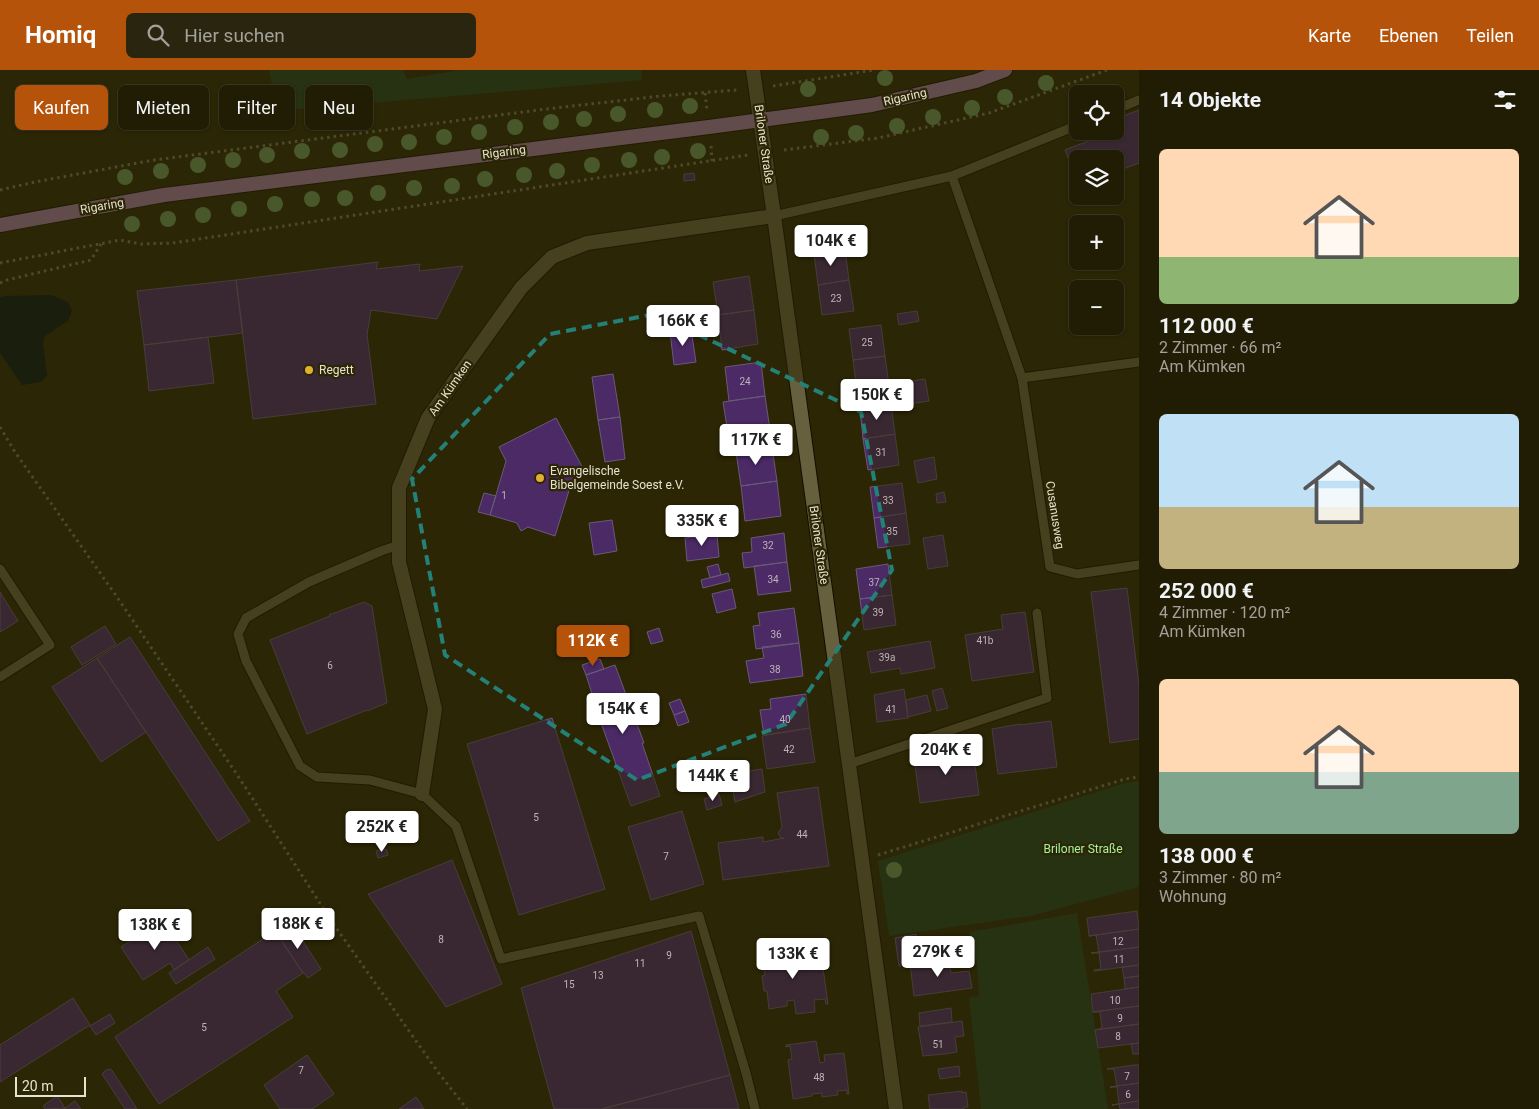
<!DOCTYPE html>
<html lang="de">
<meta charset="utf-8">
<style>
body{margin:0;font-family:Roboto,sans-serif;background:#29250e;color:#f1f3f6;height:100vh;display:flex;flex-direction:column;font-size:19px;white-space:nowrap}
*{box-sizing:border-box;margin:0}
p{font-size:16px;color:#a2a19a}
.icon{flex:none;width:28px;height:28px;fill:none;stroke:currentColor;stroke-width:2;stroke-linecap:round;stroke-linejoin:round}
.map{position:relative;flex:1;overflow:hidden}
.sheet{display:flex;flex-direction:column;background:#211c04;width:400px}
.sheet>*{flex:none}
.banner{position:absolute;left:15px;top:15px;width:475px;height:45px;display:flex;gap:10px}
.fabs{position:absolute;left:1069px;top:15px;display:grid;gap:10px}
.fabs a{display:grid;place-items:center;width:55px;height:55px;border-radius:8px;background:#211c04;box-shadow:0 1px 4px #0004,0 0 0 1px #3e3a26;font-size:25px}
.scale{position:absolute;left:15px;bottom:12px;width:71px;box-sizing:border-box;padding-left:5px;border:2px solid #e5e2cf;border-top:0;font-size:14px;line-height:18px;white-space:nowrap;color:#e5e2cf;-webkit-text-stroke:4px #2c2605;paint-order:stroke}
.price{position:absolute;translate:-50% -42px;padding:0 11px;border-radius:5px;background:#fff;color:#222;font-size:16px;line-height:32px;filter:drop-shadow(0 1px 2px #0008)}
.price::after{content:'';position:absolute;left:50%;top:30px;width:15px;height:11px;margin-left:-8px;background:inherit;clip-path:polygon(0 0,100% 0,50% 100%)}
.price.selected{background:#b45309;color:#fff}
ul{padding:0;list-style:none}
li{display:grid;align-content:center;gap:10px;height:265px;padding:0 20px}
li span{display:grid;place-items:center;height:155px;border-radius:8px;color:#555}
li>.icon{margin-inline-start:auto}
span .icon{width:90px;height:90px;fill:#fffc;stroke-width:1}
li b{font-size:21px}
h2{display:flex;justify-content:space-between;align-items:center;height:60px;padding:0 20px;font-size:21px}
.chip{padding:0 18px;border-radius:8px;background:#211c04;box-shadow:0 1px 4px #0004,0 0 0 1px #3e3a26;font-size:18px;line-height:45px}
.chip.selected{background:#b45309;color:#fff}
header{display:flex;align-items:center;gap:30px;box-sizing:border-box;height:70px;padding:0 25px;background:#b45309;color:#fff}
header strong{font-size:24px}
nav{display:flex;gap:28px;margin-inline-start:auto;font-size:18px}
.search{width:350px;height:45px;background:#29250e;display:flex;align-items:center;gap:12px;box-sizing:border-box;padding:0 18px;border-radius:8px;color:#a2a19a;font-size:19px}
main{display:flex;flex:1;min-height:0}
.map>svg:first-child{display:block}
.green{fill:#234022}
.water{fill:#061517}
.building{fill:#4b2a66;stroke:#695a78}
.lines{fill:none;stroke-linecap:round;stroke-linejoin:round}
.service-casing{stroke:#130f00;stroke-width:11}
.minor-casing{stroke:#130f00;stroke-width:16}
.primary-casing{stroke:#130f00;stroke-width:16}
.path{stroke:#787458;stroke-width:3;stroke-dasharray:2.5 4;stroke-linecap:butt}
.service{stroke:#66603f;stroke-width:9}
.minor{stroke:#66603f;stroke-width:14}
.primary{stroke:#a47aa0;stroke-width:14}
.tree{fill:#6d965a}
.marked{fill:none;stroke:#248178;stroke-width:4;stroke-dasharray:10 6;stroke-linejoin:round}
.poi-dot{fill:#e0b034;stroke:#2c2605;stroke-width:2}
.labels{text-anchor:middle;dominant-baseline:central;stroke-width:4.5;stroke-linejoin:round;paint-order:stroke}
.number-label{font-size:10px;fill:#beb4b5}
.street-label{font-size:12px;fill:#e5e2cf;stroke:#2c2605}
.poi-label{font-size:12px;fill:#e5e2cf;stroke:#2c2605;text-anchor:start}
.park-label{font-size:12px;fill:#a2f19f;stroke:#2c2605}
</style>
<header>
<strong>Homiq</strong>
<div class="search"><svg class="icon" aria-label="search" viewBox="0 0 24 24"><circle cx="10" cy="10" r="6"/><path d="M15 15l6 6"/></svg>Hier suchen</div>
<nav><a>Karte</a><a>Ebenen</a><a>Teilen</a></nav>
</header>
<main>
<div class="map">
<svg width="1139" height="1039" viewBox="0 0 1139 1039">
<rect width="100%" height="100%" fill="#2c2605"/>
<path class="green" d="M269,0H403L407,9L460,0H641L642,10L277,41Z
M1139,711V817L1031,846L889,866L878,791L1125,713Z
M1077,843L1108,1039H981L969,928L979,926L977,895L969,862Z"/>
<path class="water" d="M51,225L68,232L72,241L68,251L45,266L43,274L47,306L41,312L22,315L0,283V228L5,226Z"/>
<path class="building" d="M1139,40V93L1115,102V89H1078V114L1065,80L1125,57L1121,47Z
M694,103L695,110L684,111V104Z
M845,180L849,210L818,215L814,184Z
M378,192L376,199L420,194L419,201L463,196L437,249L371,240L367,265L376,334L253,349L236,210Z
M749,206L754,240L718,245L713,212Z
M236,210L243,263L144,275L137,221Z
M849,210L854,241L822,245L818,215Z
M754,240L758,274L722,280L718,245Z
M917,241L919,251L899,255L897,244Z
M881,255L885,286L853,290L849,259Z
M691,259L696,292L674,295L670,262Z
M208,267L214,313L149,321L144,275Z
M885,286L889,316L857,321L853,290Z
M761,292L765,326L729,331L725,297Z
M613,304L620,347L598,350L592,307Z
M925,309L929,331L909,334L905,312Z
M765,326L770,360L734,365L733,356L727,357L723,332Z
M891,333L895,364L863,369L860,338Z
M620,347L625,389L605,392L598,350Z
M556,348L586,404L572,411L555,466L528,457L521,461L517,453L490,445L506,391L499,377Z
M895,364L899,395L868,400L863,369Z
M772,377L777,411L741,416L736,382Z
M934,387L937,409L918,413L914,391Z
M777,411L781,446L745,451L741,416Z
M902,413L906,443L874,448L870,417Z
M944,422L946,432L937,433L936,424Z
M484,423L496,426L490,445L478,442Z
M906,443L910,474L878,478L874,448Z
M612,450L617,481L594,485L589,453Z
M784,463L787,492L744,498L742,483L752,482L751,468Z
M717,464L719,487L687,491L685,468Z
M943,465L948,496L928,499L923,468Z
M787,492L791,521L758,525L754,496Z
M718,494L721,505L710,508L707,497Z
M888,494L892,525L860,529L856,499Z
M728,503L730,511L703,518L701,510Z
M1127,518L1139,615V669L1110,673L1091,522Z
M732,519L736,538L717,543L712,524Z
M0,522L18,551L0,562Z
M892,525L896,555L864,560L860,529Z
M364,532L372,536L387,633L374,638L368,641L367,640L307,664L270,570L330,546L329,545Z
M794,538L799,573L756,579L753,556L760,555L758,543Z
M1025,542L1034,602L972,611L965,565L1003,559L1001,545Z
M105,556L116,574L82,595L71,577Z
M659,558L663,571L651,574L647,562Z
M130,567L250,751L218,771L97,588Z
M930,571L935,598L901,604L900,598L871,603L867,582Z
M799,573L803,606L750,613L746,591L764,588L762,577Z
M97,588L146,662L101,692L52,617Z
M600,589L604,599L586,605L582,595Z
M615,595L644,673H642L660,726L631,736L596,639H597L586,605Z
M942,618L948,638L937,641L932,621Z
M904,619L908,648L877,652L874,625Z
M806,624L810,658L764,665L760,640L771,639L770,629Z
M927,625L931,641L908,647L906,630Z
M680,629L685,641L674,645L669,633Z
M685,641L689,652L678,656L674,645Z
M552,648L605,819L519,845L467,674Z
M1051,651L1057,697L998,704L992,659L1020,654V655Z
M810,658L815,692L767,699L762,666Z
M973,679L979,725L920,733L914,687L942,682V684Z
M762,699L765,722L735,732L730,704Z
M818,717L829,796L723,810L718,773L763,767V772L784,768H781L778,763L782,757L777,723Z
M719,724L722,735L707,740L704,729Z
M682,741L704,814L651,830L628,757Z
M386,779L388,785L378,788L376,781Z
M452,790L502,914L446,937L368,824Z
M1137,841L1139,859L1089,866L1087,848Z
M163,850L189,890L174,900L170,893L143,910L121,877Z
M290,851L321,899L308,908L304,903H303L275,861Z
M1139,859V877L1092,883H1091L1099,882L1096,865L1089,866Z
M275,861L303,903L276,921L293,947L159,1034L115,967Z
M691,861L730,1005L602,1039H554L521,918Z
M916,864L920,893L899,896L895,868Z
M792,874L795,897L800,896L799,887L821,884L828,934H826L825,929L814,930L815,942L796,944L794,930L787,931V936L769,939L767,921H764L762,906L765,905L763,893H767L766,880H761V879Z
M208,877L215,889L176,914L169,903Z
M1139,877V895L1094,901V900L1101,899L1099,883H1092Z
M949,889L951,903L969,901L972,918L914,926L910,894Z
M1139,895V906L1124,908L1122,897Z
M1139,906V917L1125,919L1124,908Z
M1139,917V936L1093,942L1091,924Z
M73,928L90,955L0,1012V975Z
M1139,936V954L1095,960L1102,958L1100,942H1093Z
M951,938L952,952L920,956L919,943Z
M110,944L115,953L96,965L90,956Z
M962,951L964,966L955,967L957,982L945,984L923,986L918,957Z
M1139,954V973L1098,978L1095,960Z
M816,971L820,993L825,992L824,985L844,983L849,1024H847V1020L837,1021L838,1025L822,1027V1023L812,1024V1026L793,1029L788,990L792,989L790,976L786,977V975Z
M1139,973V984H1133L1131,974Z
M307,985L334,1024L312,1039H280L264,1015Z
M1134,995H1139V1013L1110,1017L1117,1016L1114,999H1107Z
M959,996L960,1006L940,1009L938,999Z
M111,999L137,1039H125L102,1004L106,1000Z
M730,1005L739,1039H602Z
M1139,1013V1031L1112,1035L1119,1034L1117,1017H1110Z
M962,1021V1023L966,1022L968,1037H964V1039H930L928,1025Z
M57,1026L65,1038L45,1039L43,1036Z
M416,1027L424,1039H399Z
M75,1031L81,1039H63L65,1038Z
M1139,1031V1039H1120L1119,1034L1112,1035Z"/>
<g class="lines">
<g class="service-casing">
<path id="service" d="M1115,40L1139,30
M952,106L1022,308L1050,497L1077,504L1139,495
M774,146L952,106L1078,55
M1022,308L1139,292
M399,475L381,481L309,512L246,548L238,564L246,591L300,696L317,707L370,710L422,724L456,756L501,889L699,846L746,1003L755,1039
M0,499L50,575L0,607
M849,694L1047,628L1037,543"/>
</g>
<g class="minor-casing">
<path id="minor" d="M753,0L774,146L896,1039
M422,724L435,639L399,492V418L428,348L521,218L552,187L587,173L774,146"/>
</g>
<g class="primary-casing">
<path id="primary" d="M0,155L164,125L709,57L872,35L976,11L1005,0"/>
</g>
<path class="path" d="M773,16L874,0
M705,23L707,40
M711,76L712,91
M784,80L878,68L989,43L1107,0
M0,120L35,112L154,90L546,39L661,26L737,20
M0,193L120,170L141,174L173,173L748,85
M0,213L7,210L91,190L101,174
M0,357L15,382L117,527L238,706L332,852L438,1002L467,1039
M878,785L1125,709L1139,707"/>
<use href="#service" class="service"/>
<use href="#minor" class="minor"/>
<use href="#primary" class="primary"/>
</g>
<g class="tree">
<circle cx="885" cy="8" r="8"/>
<circle cx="1046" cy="13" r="8"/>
<circle cx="808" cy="19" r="8"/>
<circle cx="1005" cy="27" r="8"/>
<circle cx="690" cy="36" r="8"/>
<circle cx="972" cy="38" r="8"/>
<circle cx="655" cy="40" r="8"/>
<circle cx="618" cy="44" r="8"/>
<circle cx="933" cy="47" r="8"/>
<circle cx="584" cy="49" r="8"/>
<circle cx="551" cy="52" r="8"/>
<circle cx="897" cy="56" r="8"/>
<circle cx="515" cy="57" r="8"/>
<circle cx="479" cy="62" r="8"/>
<circle cx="856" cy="63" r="8"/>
<circle cx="444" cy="67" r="8"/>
<circle cx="821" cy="67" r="8"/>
<circle cx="409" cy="72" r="8"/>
<circle cx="375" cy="74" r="8"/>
<circle cx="340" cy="80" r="8"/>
<circle cx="302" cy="81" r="8"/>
<circle cx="698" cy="81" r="8"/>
<circle cx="267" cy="85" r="8"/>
<circle cx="662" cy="87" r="8"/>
<circle cx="233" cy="90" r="8"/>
<circle cx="629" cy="90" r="8"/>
<circle cx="198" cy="95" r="8"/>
<circle cx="592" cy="95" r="8"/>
<circle cx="161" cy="101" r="8"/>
<circle cx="557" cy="101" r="8"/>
<circle cx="524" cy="105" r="8"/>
<circle cx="125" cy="107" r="8"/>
<circle cx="485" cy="109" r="8"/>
<circle cx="452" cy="116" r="8"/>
<circle cx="414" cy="118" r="8"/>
<circle cx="378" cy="123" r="8"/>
<circle cx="345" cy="128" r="8"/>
<circle cx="312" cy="129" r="8"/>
<circle cx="275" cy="134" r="8"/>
<circle cx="239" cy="139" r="8"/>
<circle cx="203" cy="145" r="8"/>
<circle cx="168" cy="149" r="8"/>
<circle cx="132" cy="154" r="8"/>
<circle cx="894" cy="800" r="8"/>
</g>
<path d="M0 0H1139V1039H0ZM655,244L861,342L892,500L786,654L637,710L445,585L412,409L550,264Z" fill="#2c2605" fill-opacity=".55" fill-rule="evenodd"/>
<path class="marked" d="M655,244L861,342L892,500L786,654L637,710L445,585L412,409L550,264Z"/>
<g class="poi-dot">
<circle cx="309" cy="300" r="5"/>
<circle cx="540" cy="408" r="5"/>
</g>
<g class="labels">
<g class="number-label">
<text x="836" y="228">23</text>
<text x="867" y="272">25</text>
<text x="745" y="311">24</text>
<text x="881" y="382">31</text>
<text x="504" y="425">1</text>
<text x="888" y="430">33</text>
<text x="892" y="461">35</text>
<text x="768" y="475">32</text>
<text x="773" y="509">34</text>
<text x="874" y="512">37</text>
<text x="878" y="542">39</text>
<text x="776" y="564">36</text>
<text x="985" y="570">41b</text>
<text x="887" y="587">39a</text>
<text x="330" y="595">6</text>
<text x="775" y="599">38</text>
<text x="891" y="639">41</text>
<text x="785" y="649">40</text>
<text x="789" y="679">42</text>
<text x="536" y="747">5</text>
<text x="802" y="764">44</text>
<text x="666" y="786">7</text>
<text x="441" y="869">8</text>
<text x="1118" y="871">12</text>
<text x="669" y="885">9</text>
<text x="1119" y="889">11</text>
<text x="640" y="893">11</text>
<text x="598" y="905">13</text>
<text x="569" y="914">15</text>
<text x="1115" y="930">10</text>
<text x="1120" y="948">9</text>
<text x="204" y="957">5</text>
<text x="1118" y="966">8</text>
<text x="938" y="974">51</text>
<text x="301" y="1000">7</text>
<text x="1127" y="1006">7</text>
<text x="819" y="1007">48</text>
<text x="1128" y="1024">6</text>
</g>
<g class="street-label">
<text transform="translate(905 27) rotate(-13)">Rigaring</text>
<text transform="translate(764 74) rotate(82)">Briloner Straße</text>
<text transform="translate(504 82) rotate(-7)">Rigaring</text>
<text transform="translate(102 136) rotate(-10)">Rigaring</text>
<text transform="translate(450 318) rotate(-55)">Am Kümken</text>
<text transform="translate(1055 445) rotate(81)">Cusanusweg</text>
<text transform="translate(819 475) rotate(82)">Briloner Straße</text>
</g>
<g class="poi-label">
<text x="319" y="300">Regett</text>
<text x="550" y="401">Evangelische<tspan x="550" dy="14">Bibelgemeinde Soest e.V.</tspan></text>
</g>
<g class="park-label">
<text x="1083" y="779">Briloner Straße</text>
</g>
</g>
</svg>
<div class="fabs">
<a><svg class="icon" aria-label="locate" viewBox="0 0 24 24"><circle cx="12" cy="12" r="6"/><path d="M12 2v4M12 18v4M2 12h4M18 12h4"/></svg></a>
<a><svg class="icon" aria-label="layers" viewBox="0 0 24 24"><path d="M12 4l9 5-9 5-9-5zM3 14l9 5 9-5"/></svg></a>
<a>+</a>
<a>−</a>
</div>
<div class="scale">20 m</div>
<b class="price" style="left:831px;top:197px">104K €</b>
<b class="price" style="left:683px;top:277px">166K €</b>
<b class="price" style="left:877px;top:351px">150K €</b>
<b class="price" style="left:756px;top:396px">117K €</b>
<b class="price" style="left:702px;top:477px">335K €</b>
<b class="price selected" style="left:593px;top:597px">112K €</b>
<b class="price" style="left:623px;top:665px">154K €</b>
<b class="price" style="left:946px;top:706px">204K €</b>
<b class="price" style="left:713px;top:732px">144K €</b>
<b class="price" style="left:382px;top:783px">252K €</b>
<b class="price" style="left:298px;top:880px">188K €</b>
<b class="price" style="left:155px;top:881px">138K €</b>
<b class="price" style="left:938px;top:908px">279K €</b>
<b class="price" style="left:793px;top:910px">133K €</b>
<div class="banner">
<a class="chip selected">Kaufen</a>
<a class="chip">Mieten</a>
<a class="chip">Filter</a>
<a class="chip">Neu</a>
</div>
</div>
<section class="sheet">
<h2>14 Objekte<svg class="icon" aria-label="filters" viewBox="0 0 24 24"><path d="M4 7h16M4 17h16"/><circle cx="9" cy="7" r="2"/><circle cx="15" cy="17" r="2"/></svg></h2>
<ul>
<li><span style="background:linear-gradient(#ffd9b3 70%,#8fb573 0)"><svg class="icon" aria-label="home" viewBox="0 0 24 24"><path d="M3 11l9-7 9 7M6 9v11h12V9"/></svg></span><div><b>112 000 €</b><p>2 Zimmer · 66 m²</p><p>Am Kümken</p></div></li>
<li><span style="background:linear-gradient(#bfe0f5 60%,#c2b280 0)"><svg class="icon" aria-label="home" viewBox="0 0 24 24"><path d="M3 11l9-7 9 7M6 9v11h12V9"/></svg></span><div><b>252 000 €</b><p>4 Zimmer · 120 m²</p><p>Am Kümken</p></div></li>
<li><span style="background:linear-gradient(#ffd9b3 60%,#7fa58c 0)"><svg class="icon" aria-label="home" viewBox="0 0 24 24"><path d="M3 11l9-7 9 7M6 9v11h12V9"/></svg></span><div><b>138 000 €</b><p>3 Zimmer · 80 m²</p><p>Wohnung</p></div></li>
</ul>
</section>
</main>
